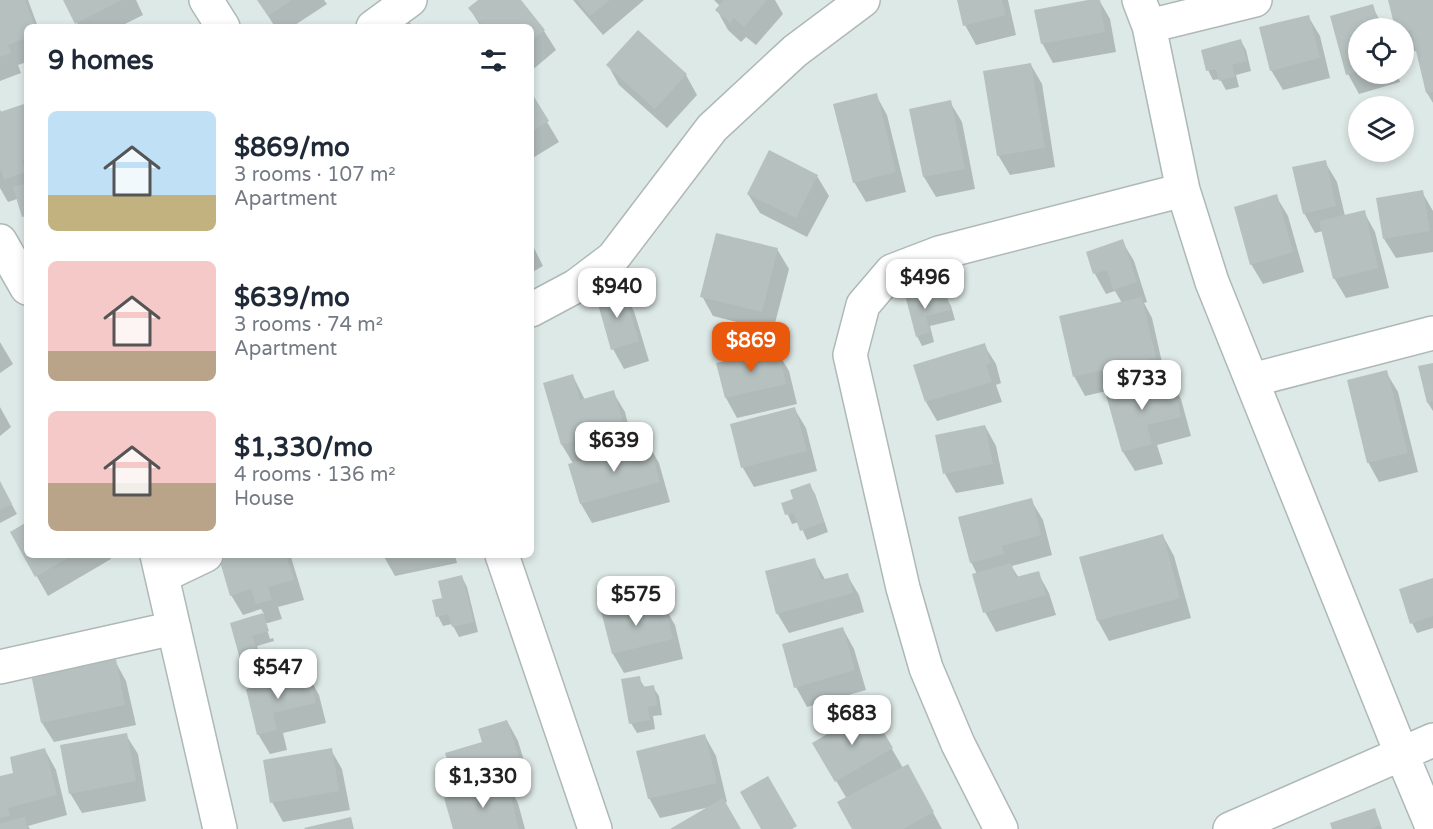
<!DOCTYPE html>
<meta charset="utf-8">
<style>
body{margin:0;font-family:"Varela Round",sans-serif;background:#f6f6f7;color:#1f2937;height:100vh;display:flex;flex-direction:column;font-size:22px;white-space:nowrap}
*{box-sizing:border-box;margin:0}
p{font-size:20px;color:#747a83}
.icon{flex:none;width:33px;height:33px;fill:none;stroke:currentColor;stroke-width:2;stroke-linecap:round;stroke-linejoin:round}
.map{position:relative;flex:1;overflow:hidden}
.details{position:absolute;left:24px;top:24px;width:510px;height:534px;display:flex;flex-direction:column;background:#fff;border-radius:9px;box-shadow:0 3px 9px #0003}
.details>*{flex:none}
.fabs{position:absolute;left:1348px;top:18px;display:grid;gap:12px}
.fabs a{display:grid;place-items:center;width:66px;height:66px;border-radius:50%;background:#fff;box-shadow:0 3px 9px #0003;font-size:30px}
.price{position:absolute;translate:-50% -51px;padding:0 14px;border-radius:12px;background:#fff;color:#222;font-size:20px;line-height:39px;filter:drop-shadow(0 2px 3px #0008)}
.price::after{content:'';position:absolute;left:50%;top:36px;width:18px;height:14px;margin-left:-9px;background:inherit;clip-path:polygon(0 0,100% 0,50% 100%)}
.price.selected{background:#ea580c;color:#fff}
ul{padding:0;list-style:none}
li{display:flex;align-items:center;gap:18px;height:150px;padding:0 24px}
li span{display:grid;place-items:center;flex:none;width:168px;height:120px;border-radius:9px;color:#555}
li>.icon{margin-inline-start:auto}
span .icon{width:72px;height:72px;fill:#fffc;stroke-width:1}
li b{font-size:26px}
h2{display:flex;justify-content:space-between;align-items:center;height:72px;padding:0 24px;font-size:26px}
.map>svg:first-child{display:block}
.shadow{fill:#0003}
.building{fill:#b6c1bf}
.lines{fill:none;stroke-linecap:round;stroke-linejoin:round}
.minor-casing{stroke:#aeb9b7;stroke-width:36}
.minor{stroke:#fff;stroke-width:33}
</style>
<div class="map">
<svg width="1433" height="829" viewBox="0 0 1433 829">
<rect width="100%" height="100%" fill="#dde9e6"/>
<path class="shadow" d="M0,0H28L38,27H27V62L18,65L21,73L0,81Z
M65,0H136L143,15L119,27H79Z
M258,0H324L327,4L292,27H275Z
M481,0H519L544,31L556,50L531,71V27H481L470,9Z
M573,0H644L603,35Z
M714,0H775L783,14L756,45L746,37L741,42L728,30L717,10L720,6Z
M958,0H1008L1016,35L976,45L965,25Z
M1096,0H1099L1110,19L1116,52L1053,63L1042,43Z
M1389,0H1433V103L1427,93L1417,51L1409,52L1404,44V28H1397Z
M395,2L413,27H362Z
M1372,6L1384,28H1359V74H1397L1400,82L1359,94L1348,74L1331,17Z
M1308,16L1320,36L1330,78L1283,90L1271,70Z
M1241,41L1246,50L1251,71L1236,75L1239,87L1226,90L1220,79L1213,80L1208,70Z
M608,65L686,75L697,95L667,128L619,85Z
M1031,65L1042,84L1055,167L1010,175L998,155Z
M531,95L559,142L531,159Z
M876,95L887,115L906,192L866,202L854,182Z
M950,102L962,122L975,189L936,197L924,177L911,110Z
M27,104V223L17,199L8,202L0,188V110L2,113Z
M1325,162L1337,182L1345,216L1364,212L1375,232L1389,288L1346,298L1334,278L1323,231L1315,233L1304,213Z
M817,176L829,196L807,237L760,213L748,194Z
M1422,192L1433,211V252L1396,258L1384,239Z
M1276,196L1288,216L1304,272L1263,284L1251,264Z
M1122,241L1134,261L1147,302L1144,303L1152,318L1166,380L1170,379L1181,399L1191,436L1157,445L1163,464L1135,471L1123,452L1108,396L1163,381V378L1085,396L1074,376L1122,303L1115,291L1106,294L1095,274L1088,253Z
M531,242L543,266L531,273Z
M777,249L789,269L773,331L713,316L702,296Z
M622,291L634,311L649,361L624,369L613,349Z
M922,292L927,301L945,296L951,306L955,320L930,326L934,342L922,346L917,336Z
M0,342L13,364L0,373Z
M984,345L996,364L1001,383L996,385L1002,402L937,421L926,402Z
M777,351L789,371L797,404L737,418L726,398L718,365Z
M1433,364V411L1428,403L1420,367Z
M1386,372L1398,392L1418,472L1379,482L1368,462Z
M573,376L585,400L613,392L625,412L634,448L648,444L659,463L670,502L592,523L581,504L574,465L562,445L545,384Z
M0,407L11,427L0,436Z
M794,408L806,428L817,471L754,487L743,468L731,425Z
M985,426L996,446L1004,484L956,493L945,474Z
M0,483L17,514L0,523Z
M809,484L815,494L828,532L807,540L799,522L792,524L783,504L795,500Z
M1031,500L1043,520L1052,555L1012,566V567L1019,578L1038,573L1049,593L1056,615L996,632L985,612L977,574L971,562Z
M27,524V555H108L111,559L48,596L12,533Z
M1163,536L1174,556L1191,618L1109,641L1098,621L1081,558Z
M219,555H290L291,557L304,600L278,607L282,619L268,623H265L270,639L273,638L274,641L257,646L262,664L247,668L242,659L231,624L264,614L261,609L243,615L231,595Z
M383,555H455L457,563L395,576Z
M814,560L826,581L847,575L859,595L864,612L789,633L777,613Z
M462,577L467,587L478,632L459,637L452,624L443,626L438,616L444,599Z
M1433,580V628L1417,633L1412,623Z
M637,603L642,611L664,606L675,625L683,659L624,673L613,654Z
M843,629L854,649L866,690L807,707L796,687Z
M89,654L95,665L115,661L126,681L136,725L54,742L42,723Z
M308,675L319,695L326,723L283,733L287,750L270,754L258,734L248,690Z
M639,678L645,688L653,687L659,696L662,715L653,716L655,729L637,733L631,723Z
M870,711L903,768L918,785L942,829H854L847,799L814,744Z
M507,721L518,741L529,777L507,784L518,803L525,829H454L464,794L454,777L484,743Z
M126,735L138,754L146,801L82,813L70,793Z
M705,736L716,756L727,802L724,803L740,829H673L710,807L660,818L649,798Z
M45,750L56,770L67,815L28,826L30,829H0V778L15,774Z
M331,750L342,769L350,810L283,822L272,802Z
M1374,810L1379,820L1382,829H1334Z"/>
<path class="building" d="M0,0H25L35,27H27V38L8,45L11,53L0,57Z
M63,0H122L75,24Z
M257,0H292L268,16Z
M478,0H521L545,30L531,42V27H484L468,8Z
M577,0H610L590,16Z
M724,0H767L744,27L734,18L730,23L715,10Z
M957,0H1002L1006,15L963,26Z
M1088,0H1100L1105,32L1041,44L1034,10Z
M1388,0H1433V92L1426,93L1411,30L1404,31V28H1395Z
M1373,4L1380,28H1359V71L1346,75L1330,16Z
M1309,15L1320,58L1270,71L1259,27Z
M638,30L687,74L655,109L606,65Z
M1241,39L1247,61L1232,65L1235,77L1219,81L1216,69L1206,71L1201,50Z
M1031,63L1045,148L997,156L983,71Z
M531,92L549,121L531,132Z
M877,93L896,172L853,183L833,104Z
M951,100L965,169L923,177L909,109Z
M27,103V159L22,161L26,172L4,180L1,170L0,171V112Z
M769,150L818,175L796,218L747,194Z
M1326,160L1336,206L1303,214L1292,167Z
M27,183V216L22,217L13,187Z
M1423,190L1430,231L1383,239L1376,198Z
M1277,194L1293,252L1250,265L1234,207Z
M1365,210L1378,268L1333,279L1319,221Z
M716,233L778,248L762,312L700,297Z
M1123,239L1137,282L1113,290L1107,270L1093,274L1086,252Z
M623,289L639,341L611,350L596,297Z
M923,290L925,300L946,294L951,310L926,316L930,332L916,337L905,295Z
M1142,297L1156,358L1073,377L1059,316Z
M985,343L991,363L986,365L992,382L925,402L913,365Z
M778,349L786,384L725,398L716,363Z
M1433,363V402L1427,403L1418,366Z
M1387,370L1408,453L1367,463L1347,380Z
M573,374L580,400L614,390L624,428L561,445L543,383Z
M1171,377L1181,417L1147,425L1152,444L1122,452L1106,395Z
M795,407L807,451L741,468L730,424Z
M985,425L993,464L943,474L935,435Z
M649,442L660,482L580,504L568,464Z
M0,481L12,504L0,510Z
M810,483L824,522L800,531L794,513L785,515L781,503L793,499L790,490Z
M1032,498L1041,535L1002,546L1004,554L970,563L958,517Z
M27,522V555H73L35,577L10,532Z
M1163,534L1180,598L1097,621L1079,557Z
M218,555H286L294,580L268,587L272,600L256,604L251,589L230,596Z
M815,558L821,580L848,573L853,593L776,614L765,571Z
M1011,563L1016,577L1039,571L1046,595L983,613L972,574Z
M462,575L474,622L452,627L448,614L436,617L432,600L442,598L438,581Z
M1433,578V616L1410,624L1399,589Z
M638,601L640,610L664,604L673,639L612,654L601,611Z
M263,613L269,631L252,636L258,654L240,659L230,623Z
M843,627L855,670L794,688L782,644Z
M90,652L92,664L116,659L125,705L41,723L31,674Z
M309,674L316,703L273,713L277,730L257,735L246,689Z
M640,676L642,687L654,685L657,705L648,707L650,720L629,724L621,679Z
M870,709L893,748L835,782L812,743Z
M507,720L519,757L453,778L445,753L482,742L478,729Z
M127,733L136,781L69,794L60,745Z
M705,734L717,783L648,799L636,751Z
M45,748L57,795L8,808L10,816L0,818V776L13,773L10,757Z
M332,748L339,791L270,803L263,760Z
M908,764L934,812L903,829H852L837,802Z
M768,776L797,826L792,829H761L740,792Z
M507,781L519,829H453L444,798Z
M723,798L741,829H670Z
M1375,808L1380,825L1371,829H1332L1330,823Z
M25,817L28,829H0V823Z
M351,817L354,829H305L304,828Z"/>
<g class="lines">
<g class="minor-casing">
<path id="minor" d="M206,0L223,27
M1139,0L1149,26L1183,190L1212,282L1402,755L1433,829
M1149,26L1255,0
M373,27L410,0
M0,241L27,288
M531,310L576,286L613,258L712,128L795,51L863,0
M1252,380L1433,333
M157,555L220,829
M502,555L595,829
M162,576L206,555
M0,667L174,628
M1001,829L958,744L926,668L903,588L850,355L863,305L892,271L939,253L1183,190
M1230,829L1433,740"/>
</g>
<use href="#minor" class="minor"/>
</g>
</svg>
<div class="fabs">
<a><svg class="icon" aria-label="locate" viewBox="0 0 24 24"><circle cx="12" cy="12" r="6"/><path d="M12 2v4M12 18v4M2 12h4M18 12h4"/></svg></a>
<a><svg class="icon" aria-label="layers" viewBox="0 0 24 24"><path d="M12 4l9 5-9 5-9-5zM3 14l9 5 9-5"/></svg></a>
</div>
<b class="price" style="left:925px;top:310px">$496</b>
<b class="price" style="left:617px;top:319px">$940</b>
<b class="price selected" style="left:751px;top:373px">$869</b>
<b class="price" style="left:1142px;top:411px">$733</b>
<b class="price" style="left:614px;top:473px">$639</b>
<b class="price" style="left:636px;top:627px">$575</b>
<b class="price" style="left:278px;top:700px">$547</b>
<b class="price" style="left:852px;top:746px">$683</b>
<b class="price" style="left:483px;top:809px">$1,330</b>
<section class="details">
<h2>9 homes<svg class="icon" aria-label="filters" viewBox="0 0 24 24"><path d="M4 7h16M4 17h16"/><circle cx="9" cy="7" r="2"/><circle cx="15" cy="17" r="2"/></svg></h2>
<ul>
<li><span style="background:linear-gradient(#bfe0f5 70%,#c2b280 0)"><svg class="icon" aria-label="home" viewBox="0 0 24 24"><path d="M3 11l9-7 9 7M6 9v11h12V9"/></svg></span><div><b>$869/mo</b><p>3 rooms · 107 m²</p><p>Apartment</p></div></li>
<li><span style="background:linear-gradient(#f6c9c9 75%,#b9a48a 0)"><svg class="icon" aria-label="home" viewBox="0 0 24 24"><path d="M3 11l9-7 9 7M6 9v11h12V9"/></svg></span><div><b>$639/mo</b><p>3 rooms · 74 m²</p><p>Apartment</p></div></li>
<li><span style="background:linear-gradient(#f6c9c9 60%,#b9a48a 0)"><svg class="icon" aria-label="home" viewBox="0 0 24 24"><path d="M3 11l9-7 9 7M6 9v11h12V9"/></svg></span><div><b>$1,330/mo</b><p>4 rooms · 136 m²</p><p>House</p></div></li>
</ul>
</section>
</div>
